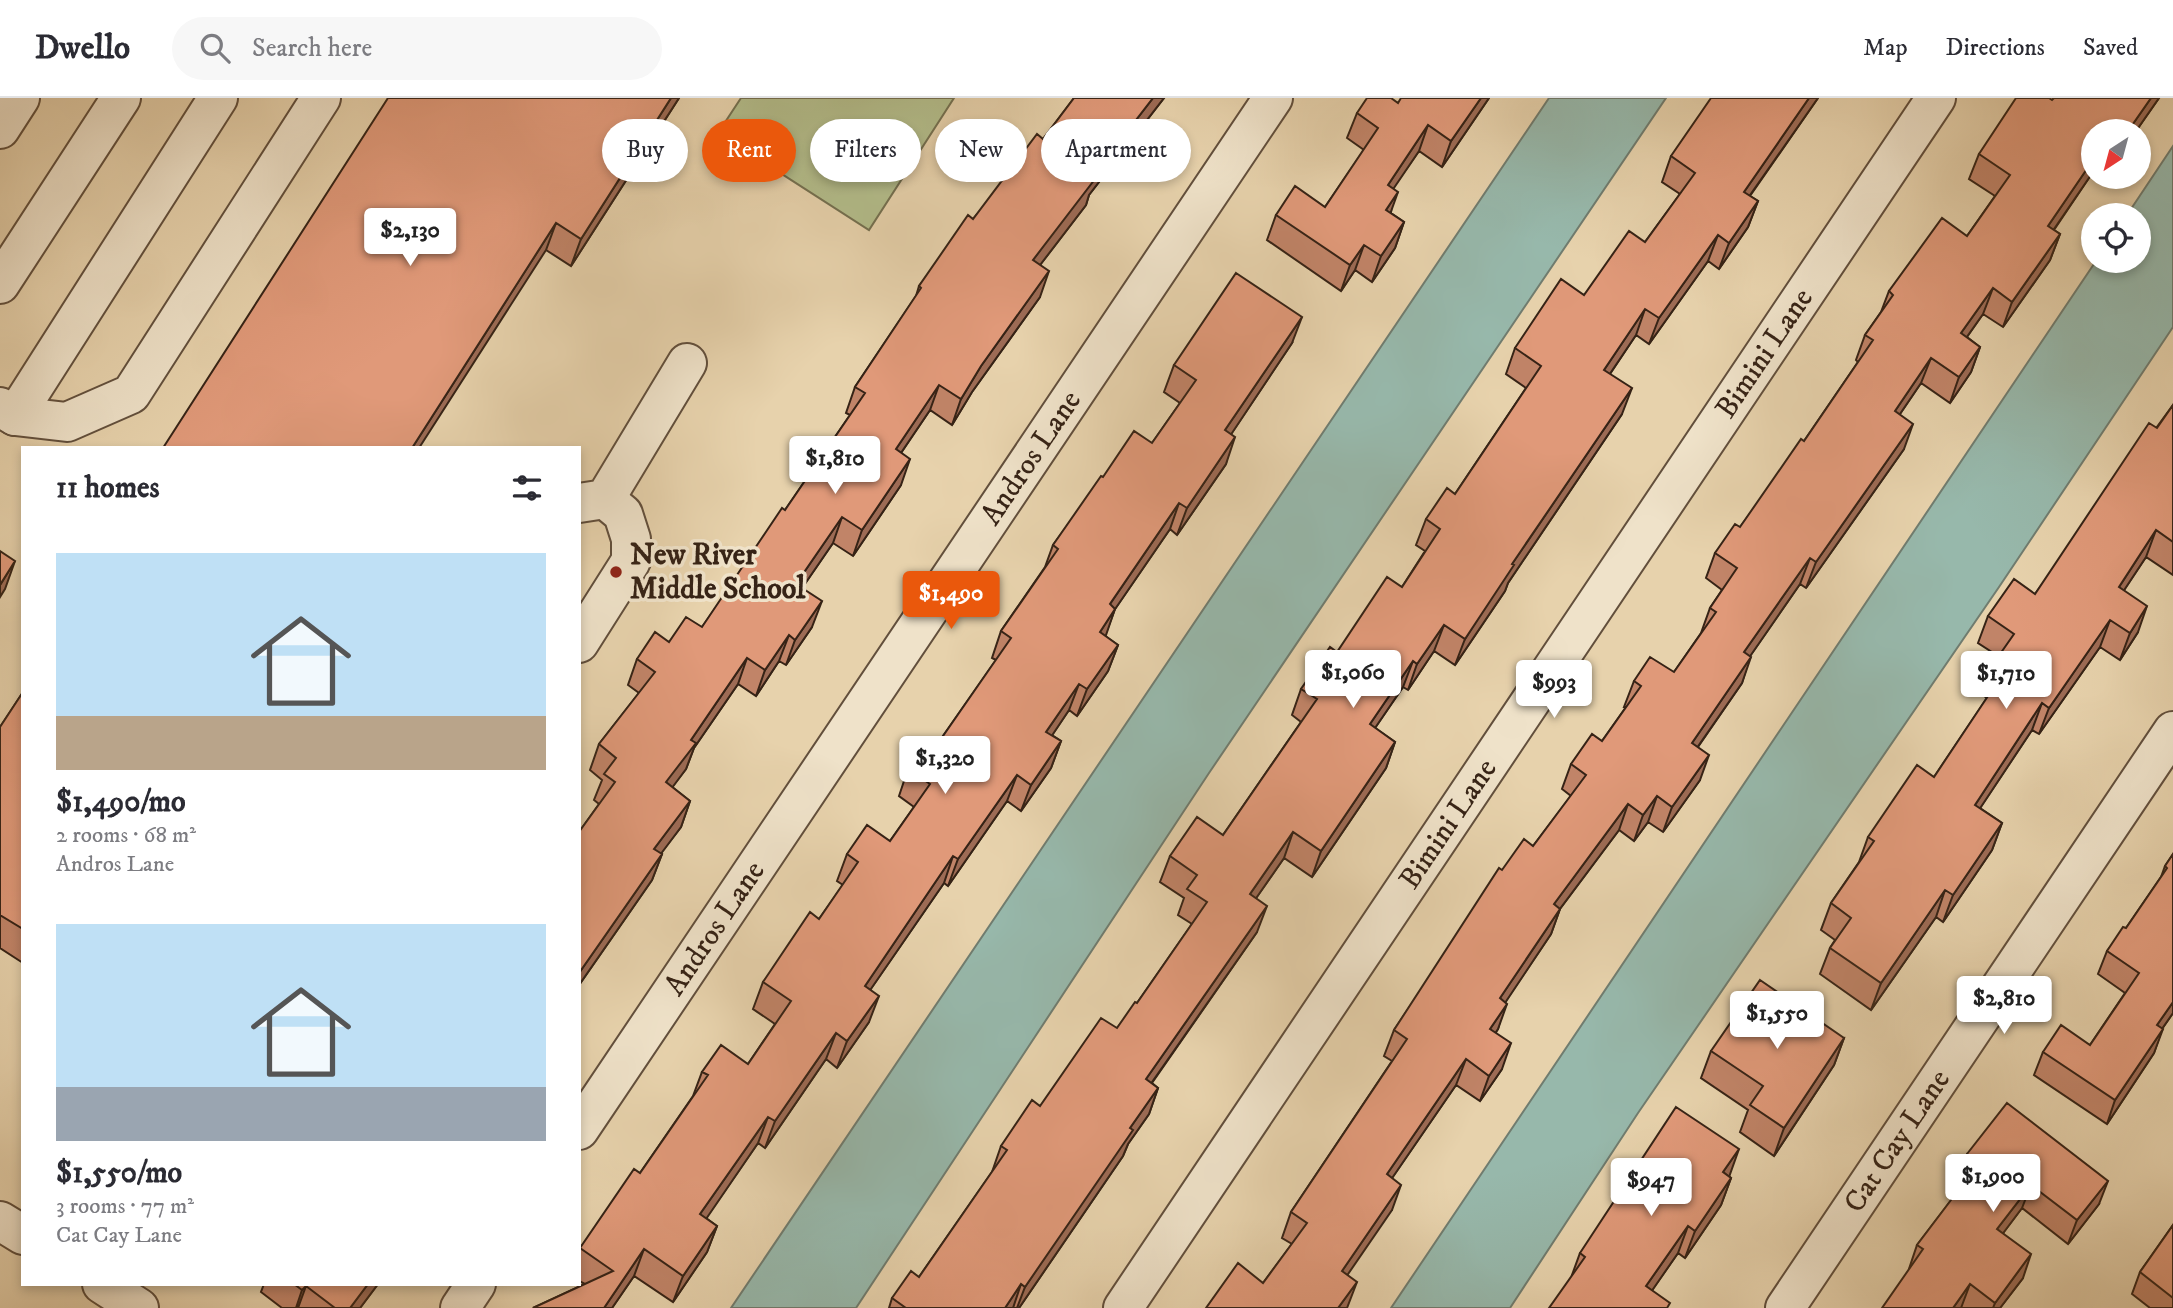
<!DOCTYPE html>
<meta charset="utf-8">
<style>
body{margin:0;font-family:"IM FELL DW Pica",serif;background:#f7f7f7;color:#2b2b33;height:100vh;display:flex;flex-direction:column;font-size:26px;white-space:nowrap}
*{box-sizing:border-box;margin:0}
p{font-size:23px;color:#7c7c81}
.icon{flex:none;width:38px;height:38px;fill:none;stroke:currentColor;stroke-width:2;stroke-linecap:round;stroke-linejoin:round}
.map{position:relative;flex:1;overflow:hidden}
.details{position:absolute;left:21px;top:348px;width:560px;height:840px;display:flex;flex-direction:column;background:#fff;border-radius:0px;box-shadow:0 4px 10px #0003}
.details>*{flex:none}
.banner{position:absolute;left:602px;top:21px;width:665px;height:63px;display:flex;gap:14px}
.needle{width:46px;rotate:216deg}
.tools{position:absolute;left:2081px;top:21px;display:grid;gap:14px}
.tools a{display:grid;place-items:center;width:70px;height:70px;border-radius:50%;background:#fff;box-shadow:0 4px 10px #0003;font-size:35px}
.price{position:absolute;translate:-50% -60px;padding:0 16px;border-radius:7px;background:#fff;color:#222;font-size:23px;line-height:46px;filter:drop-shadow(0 2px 4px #0008)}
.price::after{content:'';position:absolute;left:50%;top:42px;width:21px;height:16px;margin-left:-10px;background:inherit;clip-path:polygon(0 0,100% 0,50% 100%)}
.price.current{background:#ea580c;color:#fff}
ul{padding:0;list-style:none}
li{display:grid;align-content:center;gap:14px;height:371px;padding:0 35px}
li span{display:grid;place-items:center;height:217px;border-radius:0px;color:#555}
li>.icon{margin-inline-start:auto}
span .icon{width:126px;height:126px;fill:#fffc;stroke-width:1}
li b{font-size:30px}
h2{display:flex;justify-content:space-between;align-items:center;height:84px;padding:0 35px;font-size:30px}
.chip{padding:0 24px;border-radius:32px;background:#fff;box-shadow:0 4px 10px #0003;font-size:24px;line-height:63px}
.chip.current{background:#ea580c;color:#fff}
header{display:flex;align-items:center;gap:42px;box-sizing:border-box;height:98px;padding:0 35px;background:#fff;border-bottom:2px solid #e1e1e2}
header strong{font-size:33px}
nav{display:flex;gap:38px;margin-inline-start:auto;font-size:24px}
.search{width:490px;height:63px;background:#f7f7f7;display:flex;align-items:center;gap:18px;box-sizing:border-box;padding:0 24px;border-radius:38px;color:#7c7c81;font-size:26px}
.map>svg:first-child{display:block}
.green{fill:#b3bd8b;stroke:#747050;stroke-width:2}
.water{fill:#97b8ab;stroke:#707c6f;stroke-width:2}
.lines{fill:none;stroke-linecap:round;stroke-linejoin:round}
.minor-casing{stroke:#624f3c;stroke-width:42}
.minor{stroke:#efe2c9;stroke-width:38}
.wall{fill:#c18468;stroke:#362316;stroke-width:2}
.shaded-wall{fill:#9d6b55;stroke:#362316;stroke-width:2}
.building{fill:#e09979;stroke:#362316;stroke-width:2}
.poi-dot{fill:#8f2418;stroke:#efe2c9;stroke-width:2.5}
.labels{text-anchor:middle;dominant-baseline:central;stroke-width:7;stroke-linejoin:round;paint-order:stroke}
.street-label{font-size:30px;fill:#362316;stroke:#efe2c9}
.poi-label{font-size:30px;font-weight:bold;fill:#362316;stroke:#efe2c9;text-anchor:start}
</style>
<header>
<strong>Dwello</strong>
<div class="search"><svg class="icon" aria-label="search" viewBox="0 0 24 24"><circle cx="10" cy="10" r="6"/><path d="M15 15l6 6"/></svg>Search here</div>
<nav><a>Map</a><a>Directions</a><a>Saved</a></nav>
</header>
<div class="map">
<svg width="2173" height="1210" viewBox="0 0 2173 1210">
<rect width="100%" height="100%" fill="#e7d2ac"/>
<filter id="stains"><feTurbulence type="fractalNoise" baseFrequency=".00286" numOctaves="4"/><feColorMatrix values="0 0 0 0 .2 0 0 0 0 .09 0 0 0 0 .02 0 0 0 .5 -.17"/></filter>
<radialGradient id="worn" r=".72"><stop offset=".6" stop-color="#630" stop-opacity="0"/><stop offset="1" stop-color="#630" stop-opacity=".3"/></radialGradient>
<path class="green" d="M741,0H954L869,132L718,35Z"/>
<path class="water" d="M1549,0H1666L1209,675L856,1210H731Z
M2173,48V229L1999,489L1638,1015L1510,1210H1391L2096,163H2138V117H2127Z"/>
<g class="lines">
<g class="minor-casing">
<g id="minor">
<path d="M0,31L20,0"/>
<path d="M0,186L121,0"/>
<path d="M0,309L15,318L67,324L131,296L321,0"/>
<path d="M15,318L218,0"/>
<path d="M579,405L605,401L687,265"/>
<path d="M579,545L631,463V441L623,416L605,401"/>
<path id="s1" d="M579,1032L1273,0"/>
<path d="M0,1123L23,1137"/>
<path d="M102,1186L139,1210"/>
<path d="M460,1210L476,1186"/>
<path id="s2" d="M1123,1210L1936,0"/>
<path id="s3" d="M1785,1210L2173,633"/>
</g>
</g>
<use href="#minor" class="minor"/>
</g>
<path class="wall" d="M388,0H679L571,168L546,152Z
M1074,0H1164L1089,97L1086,107L1040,167V199L972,294L952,327L930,312L901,355V387L853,458L833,445L802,490L812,529L786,567L779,563L756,598L738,586L694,650L686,671L672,689L690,703L681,729L661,755L662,756L652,782L579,887V734L599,706L594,702L602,682L590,672L599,646L639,595L628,587L637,561L669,544L702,529L785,412L850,317L846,315L855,289L916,198L919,188L973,121L1043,41Z
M1489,0L1442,69L1419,53L1393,90L1391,115L1404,124L1395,150L1372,184L1355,172L1341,193L1267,142L1276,117L1325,109L1364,52L1347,40L1357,15L1398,5Z
M1818,0L1750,98L1758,103L1748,129L1719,171L1708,163L1649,246L1636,237L1610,276L1622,316L1508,485L1505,493L1455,567L1434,553L1408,592L1403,589L1375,630L1395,644L1386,670L1312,779L1284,760L1256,800L1257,834L1152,985L1158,990L1149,1016L1128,1046L1123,1058L1019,1210H889L892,1200L919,1179L992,1074L1001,1048L1117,930L1137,905L1192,826L1178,817L1184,800L1160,784L1170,758L1223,737L1301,624L1292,617L1301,591L1402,489L1425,453L1416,447L1426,421L1455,396L1526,290L1506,276L1515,250L1584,197L1645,144L1680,96L1662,84L1671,58Z
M2054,0H2159L2136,33H2093V74L2054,132L2060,136L2050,162L2003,229L1983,216L1967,239L1980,249L1971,274L1950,305L1921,285L1900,316L1904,351L1806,490L1800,486L1750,558L1742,585L1698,649L1700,682L1663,734L1648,724L1634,743L1619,732L1560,811L1551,836L1505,904L1498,931L1496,934L1502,971L1480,1003L1456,987L1392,1080V1112L1263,1185L1292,1146L1282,1140L1291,1114L1392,963L1384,958L1394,932L1502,772L1533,748L1571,698L1562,691L1571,666L1602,643L1626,609H1624L1634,583L1674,574L1701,535L1710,510L1722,492L1706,480L1715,455L1740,429L1804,343L1858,264L1856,262L1865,237L1881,214L1889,193L1967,138L1995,98L1969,81L1979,56Z
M1292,245L1231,336L1226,366L1177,437L1170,431L1115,511L1105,538L1118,547L1108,573L1077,618L1069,612L1052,637L1061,643L1051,670L1021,713L1007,703L948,788L944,785L870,892L869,924L837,970L826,961L765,1050L758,1045L706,1120L717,1128L707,1154L673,1204L634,1178L612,1210H533L585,1186L579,1183L580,1150L640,1075L693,998L702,974L748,966L775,926L753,911L763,884L819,821L843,787L837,783L847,756L890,743L914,709L899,698L908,671L936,648L996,562L992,560L1001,533L1045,469L1053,447L1103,379L1152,345L1180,305L1164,294L1174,267Z
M2173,307V477L2146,459L2124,492L2138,534L2120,562L2100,549L2039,636L2032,632L1980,710L2002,725L1992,752L1943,824L1936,819L1871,912L1820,876L1830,850L1835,842L1821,832L1831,805L1859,764L1868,739L1934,679L1987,600L1981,596L1991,569L1998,558L1978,545L1988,518L2035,496Z
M23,594V865L0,850V629Z
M2173,756V915L2162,931L2154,955L2107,1026L2034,977L2043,954L2090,947L2125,895L2098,876L2107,853L2126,830L2161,779L2165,768Z
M1844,940L1834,967L1774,1058L1740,1034L1748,1012L1701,980L1711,953Z
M1967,1056L2099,1106L2068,1146L2022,1110L2003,1135L2023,1180L2000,1210H1962L1909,1171L1917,1147L1965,1084L1959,1079Z
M1729,1078L1731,1080L1721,1107L1685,1160L1678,1155L1652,1192L1572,1177L1580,1155Z
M2173,1127V1210H2150L2132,1196L2140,1174Z
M264,1186H378L360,1210H282L261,1194Z"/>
<path class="shaded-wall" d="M671,0H679L571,168L581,141Z
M1153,0H1164L1089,97L1086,107L1024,188L1033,162L1092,79Z
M1481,0H1489L1442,69L1451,43Z
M1809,0H1818L1734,120L1744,94Z
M2151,0H2159L2136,33H2128Z
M1428,27L1419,53L1379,112L1388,87Z
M2093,62V74L2039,153L2048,128Z
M1398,94L1389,119L1386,112Z
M1758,103L1748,129L1719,171L1729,145Z
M1404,124L1395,150L1372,184L1381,158Z
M556,125L546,152L419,350H412Z
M2060,136L2050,162L2003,229L2012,204Z
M1718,137L1708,163L1649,246L1659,220Z
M1364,147L1355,172L1341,193L1350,167Z
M1049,173L1040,199L972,294L952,327L961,301L981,268Z
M1993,190L1983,216L1952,260L1961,235Z
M1645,211L1636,237L1595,298L1604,272Z
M1302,219L1292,245L1216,359L1225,332Z
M1980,249L1971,274L1950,305L1959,279Z
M1931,260L1921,285L1885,338L1895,313Z
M939,287L930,312L886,377L896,351Z
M1632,290L1622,316L1508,485L1505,493L1455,567L1465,541L1512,466Z
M1913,326L1904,351L1806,490L1816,464Z
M1235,339L1226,366L1177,437L1187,410Z
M910,361L901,387L853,458L862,432Z
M1179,405L1170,431L1100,533L1110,506Z
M842,419L833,445L787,512L796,486Z
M2156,432L2146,459L2109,515L2119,489Z
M1810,460L1800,486L1735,580L1744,554Z
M15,463L5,491L0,499V487Z
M822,503L812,529L786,567L795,542Z
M2147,508L2138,534L2120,562L2130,535Z
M1115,511L1106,537L1090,561L1100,534Z
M2110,522L2100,549L2039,636L2049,610Z
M1444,527L1434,553L1408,592L1417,566Z
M789,537L779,563L756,598L765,572Z
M1118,547L1108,573L1077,618L1087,591Z
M1751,559L1742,585L1683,670L1692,645Z
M747,560L738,586L694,650L686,671L657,710L666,684L691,642Z
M1413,563L1403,589L1360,652L1370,626Z
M1079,586L1069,612L1037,660L1046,634Z
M2042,605L2032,632L1965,733L1975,707Z
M1061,643L1051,670L1021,713L1031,687Z
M1395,644L1386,670L1312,779L1321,753Z
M1709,657L1700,682L1663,734L1672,709Z
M1017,677L1007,703L948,788L958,761Z
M1657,698L1648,724L1634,743L1643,717Z
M690,703L681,729L645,777L654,751Z
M1628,706L1619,732L1544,832L1554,806Z
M2002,725L1992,752L1943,824L1953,797Z
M1293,734L1284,760L1241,822L1250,796Z
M662,756L652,782L579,887V875Z
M953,758L944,785L855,914L865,888Z
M1945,792L1936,819L1871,912L1881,885Z
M1267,808L1257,834L1136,1007L1146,981Z
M1560,811L1551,836L1491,926L1500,900Z
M879,898L869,924L837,970L847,943Z
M2173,904V915L2148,951L2157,927Z
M1507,906L1498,931L1481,956L1490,931Z
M2163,931L2154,955L2107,1026L2115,1002Z
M836,935L826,961L765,1050L775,1023Z
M1844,940L1834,967L1774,1058L1784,1030Z
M1511,945L1502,971L1480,1003L1489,978Z
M1466,961L1456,987L1377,1102L1387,1076Z
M1158,990L1149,1016L1128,1046L1123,1058L1019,1210H1017L1025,1189L1130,1030Z
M768,1019L758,1045L691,1143L700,1116Z
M1739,1051L1729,1079L1723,1074Z
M1731,1080L1721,1107L1685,1160L1695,1133Z
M2108,1083L2099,1106L2068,1146L2077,1122Z
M1401,1087L1392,1112L1333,1198L1342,1173Z
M2031,1087L2022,1110L1989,1154L1997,1131Z
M717,1128L707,1154L673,1204L683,1178Z
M1688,1128L1678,1155L1640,1210L1646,1188Z
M644,1151L634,1178L612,1210H604Z
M2031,1156L2023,1180L2000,1210H1993L1995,1205Z
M1357,1184L1347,1210H1338Z
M368,1186H378L360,1210H350Z
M1021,1186L1013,1210H1005Z
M1970,1186L1961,1210H1953Z
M306,1188L298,1210H296L302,1192Z"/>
<path class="building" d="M388,0H671L581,141L556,125L412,350H163Z
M1074,0H1153L1092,79L1095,81L1033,162L1049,173L981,268L961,301L939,287L896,351L910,361L862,432L842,419L796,486L822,503L795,542L789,537L765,572L747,560L691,642L696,645L666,684L690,703L654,751L662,756L579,875V734L615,684L604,676L616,660L599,646L655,574L637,561L655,534L669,544L686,519L702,529L782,410L785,412L865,295L855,289L921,190L919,188L968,117L973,121L1037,36L1043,41Z
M1367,0H1391L1398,5L1401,0H1481L1451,43L1428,27L1388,87L1398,94L1386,112L1404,124L1381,158L1364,147L1350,167L1276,117L1295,88L1325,109L1378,30L1357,15Z
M1711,0H1809L1744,94L1758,103L1729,145L1718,137L1659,220L1645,211L1604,272L1632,290L1512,466L1514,467L1465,541L1444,527L1417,566L1413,563L1370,626L1395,644L1321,753L1293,734L1250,796L1267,808L1146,981L1158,990L1130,1030L1133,1032L1025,1189L1021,1186L1005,1210H906L892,1200L911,1173L919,1179L1007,1052L1001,1048L1032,1002L1040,1008L1101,920L1117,930L1135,904L1137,905L1207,804L1187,791L1197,777L1170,758L1197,719L1223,737L1317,601L1301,591L1330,549L1337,554L1387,479L1402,489L1440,431L1426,421L1447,390L1455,396L1541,268L1515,250L1561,181L1584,197L1629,133L1645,144L1695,75L1671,58Z
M2016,0H2049L2052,2L2054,0H2151L2128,33L2117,27L2113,33H2093V62L2048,128L2060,136L2012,204L1993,190L1961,235L1980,249L1959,279L1931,260L1895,313L1913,326L1816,464L1810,460L1744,554L1751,559L1692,645L1709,657L1672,709L1657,698L1643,717L1628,706L1554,806L1560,811L1500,900L1507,906L1490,931L1511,945L1489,978L1466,961L1387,1076L1401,1087L1342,1173L1357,1184L1338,1210H1206L1238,1165L1263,1185L1307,1125L1291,1114L1407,941L1394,932L1499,770L1502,772L1524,741L1533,748L1586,677L1571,666L1592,636L1602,643L1641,588L1634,583L1650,559L1674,574L1716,514L1710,510L1737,470L1715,455L1735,426L1740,429L1801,341L1804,343L1873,242L1865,237L1893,197L1889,193L1942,120L1967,138L2010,77L1979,56Z
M1236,175L1302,219L1225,332L1235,339L1187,410L1179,405L1110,506L1115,511L1100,534L1118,547L1087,591L1079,586L1046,634L1061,643L1031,687L1017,677L958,761L953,758L865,888L879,898L847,943L836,935L775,1023L768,1019L700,1116L717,1128L683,1178L644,1151L604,1210H533L613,1173L580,1150L634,1071L640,1075L708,977L702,974L721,947L748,966L791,903L763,884L810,814L819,821L858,764L847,756L867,727L890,743L930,686L908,671L928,642L936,648L1011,540L1001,533L1058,451L1053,447L1101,378L1103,379L1134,333L1152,345L1196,282L1174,267Z
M2173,307V444L2156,432L2119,489L2147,508L2130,535L2110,522L2049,610L2042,605L1975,707L2002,725L1953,797L1945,792L1881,885L1830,850L1851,820L1831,805L1874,743L1868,739L1917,667L1934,679L2002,577L1991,569L2014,536L1988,518L2014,481L2035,496L2149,325L2157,330Z
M0,453L15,463L0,487Z
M23,594V831L0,817V629Z
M2173,756V904L2157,927L2163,931L2115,1002L2043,954L2061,927L2090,947L2139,875L2107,853L2123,829L2126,830L2167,770L2165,768Z
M1760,882L1844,940L1784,1030L1750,1007L1763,988L1711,953Z
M2007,1005L2108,1083L2077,1122L2031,1087L1997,1131L2031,1156L1995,1205L1970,1186L1953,1210H1882L1923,1151L1917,1147L1979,1065L1967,1056Z
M1676,1009L1739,1051L1723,1074L1731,1080L1695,1133L1688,1128L1646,1188L1670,1205L1667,1210H1549L1585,1159L1580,1155Z
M2173,1127V1200L2140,1174Z
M294,1186H368L350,1210H335L306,1188L302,1192Z"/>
<circle class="poi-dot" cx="616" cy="474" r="7"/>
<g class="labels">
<g class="street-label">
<text stroke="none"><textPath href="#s2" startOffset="1150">Bimini Lane</textPath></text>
<text stroke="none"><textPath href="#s1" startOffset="810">Andros Lane</textPath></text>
<text stroke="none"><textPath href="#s2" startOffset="583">Bimini Lane</textPath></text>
<text stroke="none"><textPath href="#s1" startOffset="243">Andros Lane</textPath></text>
<text stroke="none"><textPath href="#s3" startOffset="201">Cat Cay Lane</textPath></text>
</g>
<g class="poi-label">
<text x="630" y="457">New River<tspan x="630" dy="34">Middle School</tspan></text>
</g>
</g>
<rect width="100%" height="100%" filter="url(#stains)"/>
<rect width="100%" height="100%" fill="url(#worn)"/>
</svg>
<div class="tools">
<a><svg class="needle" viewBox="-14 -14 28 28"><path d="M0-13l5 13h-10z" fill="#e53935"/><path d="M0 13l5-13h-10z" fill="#7c7c81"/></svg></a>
<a><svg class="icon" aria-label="locate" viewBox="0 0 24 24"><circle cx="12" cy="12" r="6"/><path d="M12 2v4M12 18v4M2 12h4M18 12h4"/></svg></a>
</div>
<b class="price" style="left:410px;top:170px">$2,130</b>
<b class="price" style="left:835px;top:398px">$1,810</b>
<b class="price current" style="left:951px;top:533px">$1,490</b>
<b class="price" style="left:1353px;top:612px">$1,060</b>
<b class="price" style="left:2006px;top:613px">$1,710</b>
<b class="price" style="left:1554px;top:622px">$993</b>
<b class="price" style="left:945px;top:698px">$1,320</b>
<b class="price" style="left:2004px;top:938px">$2,810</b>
<b class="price" style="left:1777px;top:953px">$1,550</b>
<b class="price" style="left:1993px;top:1116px">$1,900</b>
<b class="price" style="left:1651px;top:1120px">$947</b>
<div class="banner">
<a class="chip">Buy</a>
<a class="chip current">Rent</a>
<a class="chip">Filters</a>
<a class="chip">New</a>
<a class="chip">Apartment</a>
</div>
<section class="details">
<h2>11 homes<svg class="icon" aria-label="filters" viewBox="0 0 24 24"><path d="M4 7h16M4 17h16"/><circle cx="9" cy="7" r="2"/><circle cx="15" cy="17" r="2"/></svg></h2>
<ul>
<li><span style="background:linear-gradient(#bfe0f5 75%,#b9a48a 0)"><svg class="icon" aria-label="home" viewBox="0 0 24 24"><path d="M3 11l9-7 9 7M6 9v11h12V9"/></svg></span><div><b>$1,490/mo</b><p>2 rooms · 68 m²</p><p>Andros Lane</p></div></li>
<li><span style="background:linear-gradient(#bfe0f5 75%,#9aa5b1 0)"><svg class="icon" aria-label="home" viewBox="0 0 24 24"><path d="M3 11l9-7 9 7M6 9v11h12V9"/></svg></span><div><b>$1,550/mo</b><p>3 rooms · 77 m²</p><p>Cat Cay Lane</p></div></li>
</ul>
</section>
</div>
